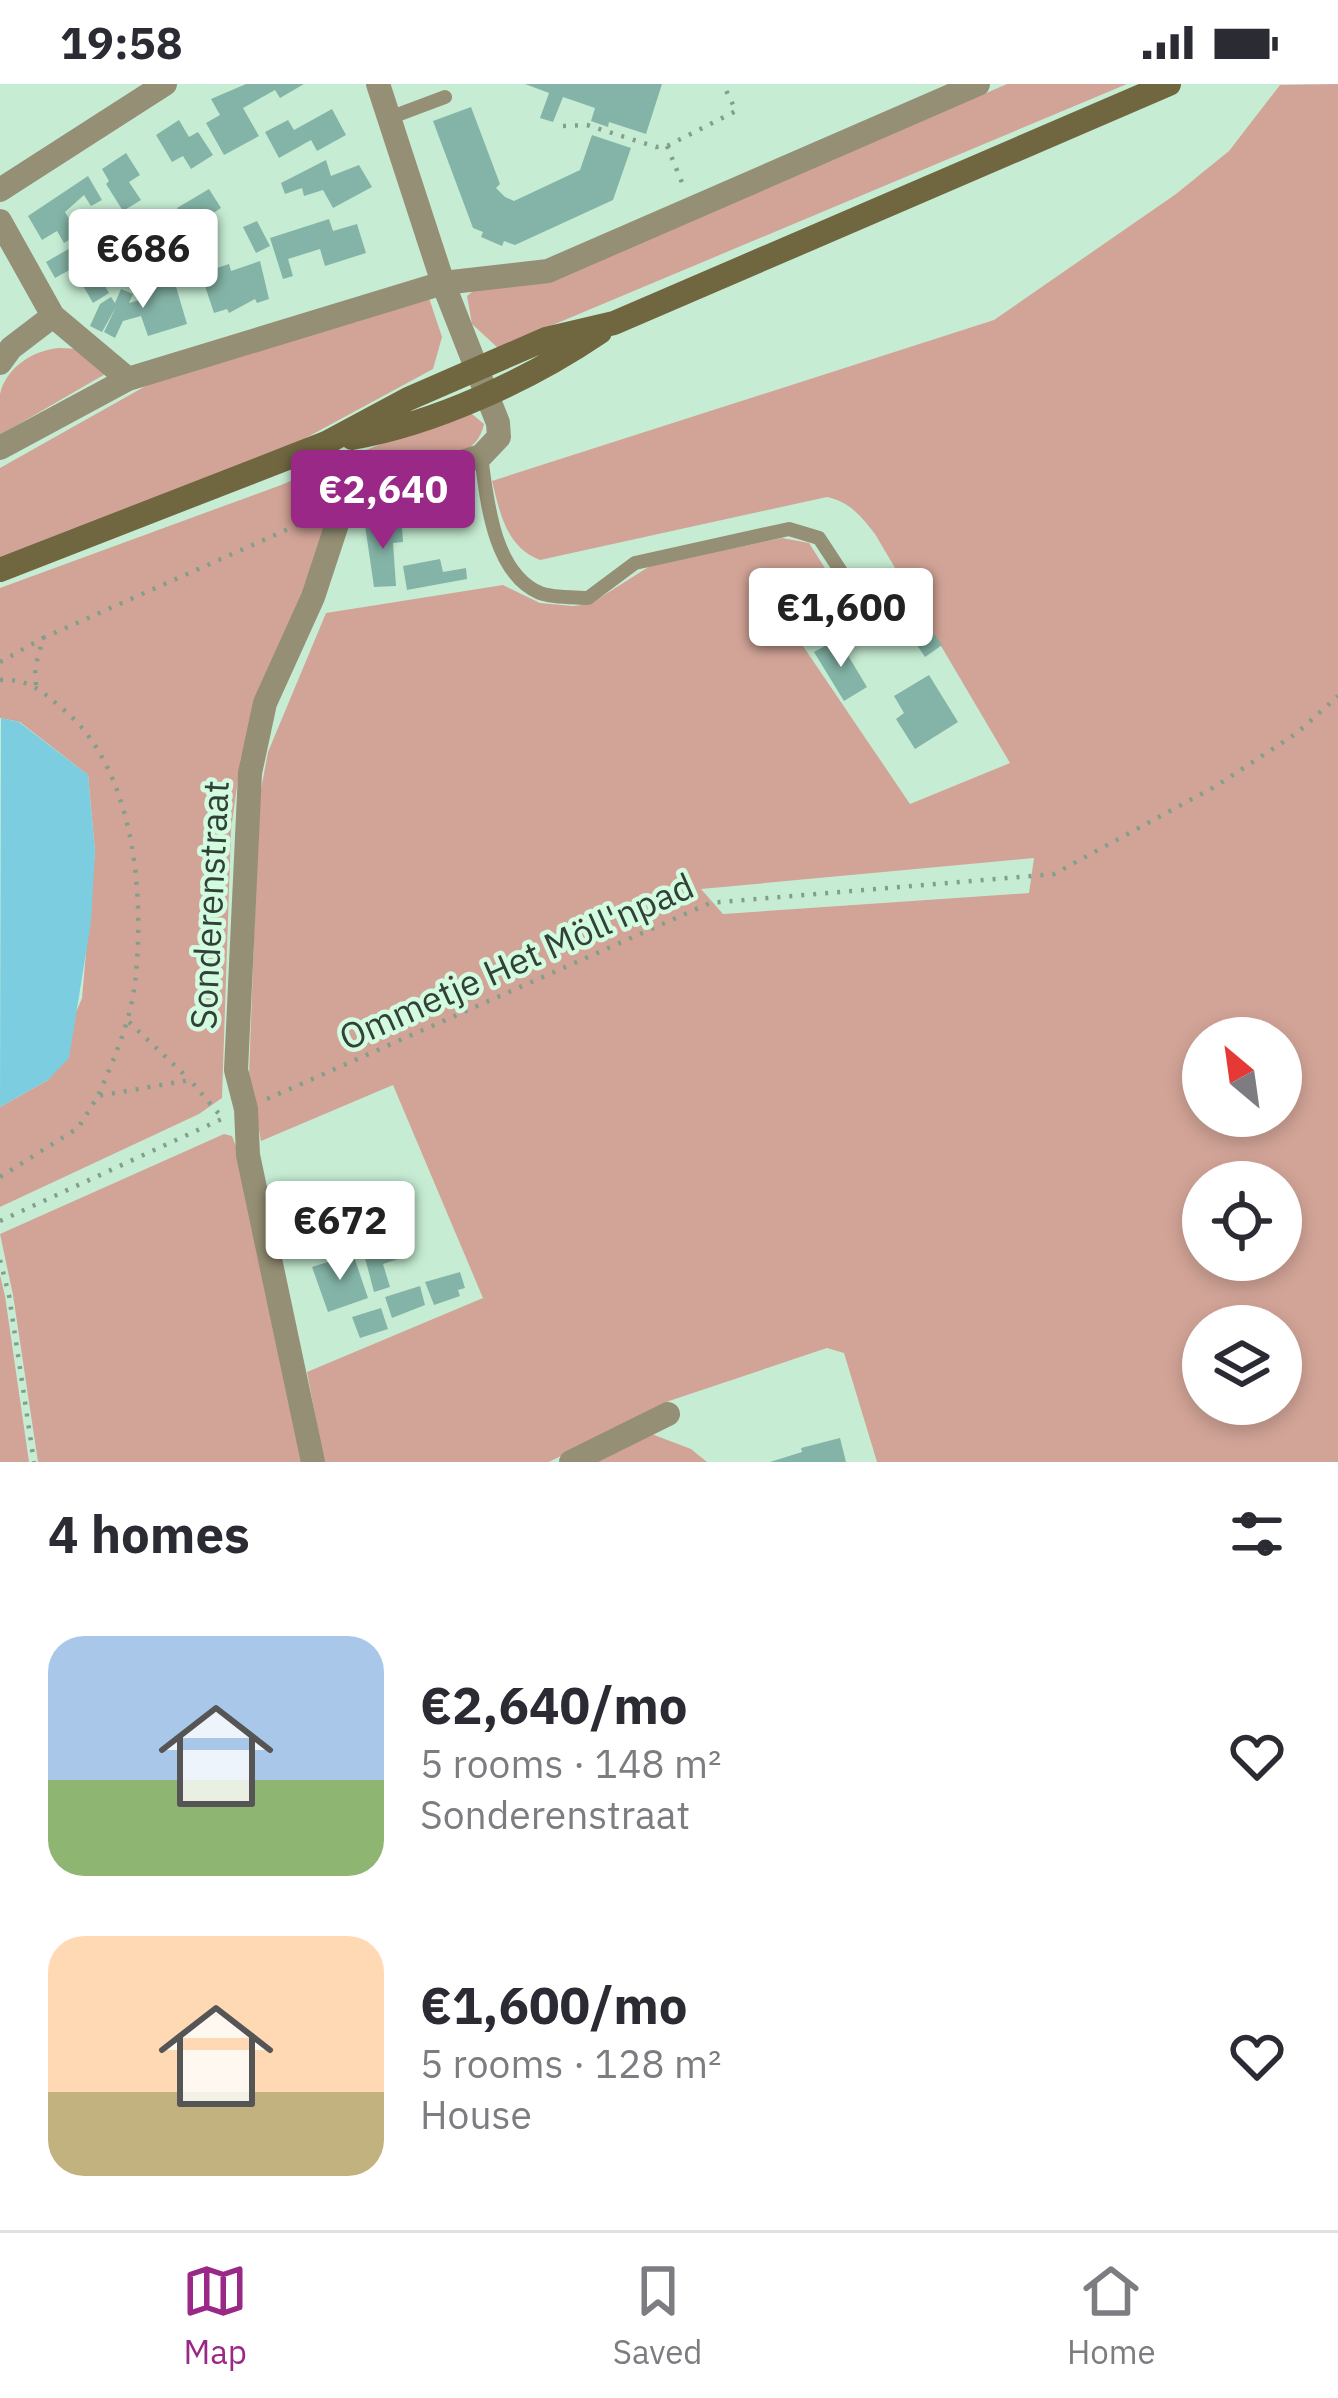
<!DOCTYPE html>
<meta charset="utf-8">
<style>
body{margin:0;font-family:"IBM Plex Sans",sans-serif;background:#f7f7f7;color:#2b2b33;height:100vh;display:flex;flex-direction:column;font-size:45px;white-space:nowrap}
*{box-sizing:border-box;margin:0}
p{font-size:39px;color:#7c7c81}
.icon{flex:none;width:66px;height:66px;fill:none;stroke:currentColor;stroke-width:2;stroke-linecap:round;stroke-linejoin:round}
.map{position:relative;height:1378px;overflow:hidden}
.details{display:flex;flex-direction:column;background:#fff;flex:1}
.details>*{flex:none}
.needle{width:78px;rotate:331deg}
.controls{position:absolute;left:1182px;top:933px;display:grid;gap:24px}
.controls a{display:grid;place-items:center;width:120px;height:120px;border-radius:50%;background:#fff;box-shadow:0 6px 18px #0003;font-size:60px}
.price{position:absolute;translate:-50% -102px;padding:0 27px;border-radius:12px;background:#fff;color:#222;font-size:39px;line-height:78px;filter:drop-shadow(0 3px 6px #0008)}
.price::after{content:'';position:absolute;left:50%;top:72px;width:36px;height:27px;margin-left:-18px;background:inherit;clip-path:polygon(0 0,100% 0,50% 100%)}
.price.active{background:#9a2886;color:#fff}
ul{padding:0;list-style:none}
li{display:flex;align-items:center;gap:36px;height:300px;padding:0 48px}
li span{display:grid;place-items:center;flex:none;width:336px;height:240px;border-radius:36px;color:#555}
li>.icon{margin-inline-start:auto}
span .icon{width:144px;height:144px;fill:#fffc;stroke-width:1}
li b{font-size:51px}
h2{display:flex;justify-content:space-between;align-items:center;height:144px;padding:0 48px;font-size:51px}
.status{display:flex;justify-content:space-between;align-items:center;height:84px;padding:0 60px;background:#fff;direction:ltr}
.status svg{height:33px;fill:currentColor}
.menu{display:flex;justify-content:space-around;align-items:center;height:168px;border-top:3px solid #e1e1e2;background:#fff;font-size:33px;color:#7c7c81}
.menu a{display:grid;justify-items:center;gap:6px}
.menu .active{color:#9a2886}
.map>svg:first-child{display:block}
.green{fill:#d2a497;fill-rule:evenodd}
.water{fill:#7dcde1}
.building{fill:#84b4a7}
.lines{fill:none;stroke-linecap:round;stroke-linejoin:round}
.path{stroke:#829f8c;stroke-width:4.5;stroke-dasharray:3 9;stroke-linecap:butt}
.lane{stroke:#958f75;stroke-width:14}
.street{stroke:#958f75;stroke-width:24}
.secondary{stroke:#706740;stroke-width:24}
.labels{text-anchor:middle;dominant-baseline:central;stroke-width:9;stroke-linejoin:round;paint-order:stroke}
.street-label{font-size:36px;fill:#314137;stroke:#d3fbe0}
</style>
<div class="status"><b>19:58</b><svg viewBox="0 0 49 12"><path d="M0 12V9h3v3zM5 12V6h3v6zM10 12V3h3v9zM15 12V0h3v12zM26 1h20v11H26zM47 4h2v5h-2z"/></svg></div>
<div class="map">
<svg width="1338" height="1378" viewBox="0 0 1338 1378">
<rect width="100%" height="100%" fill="#c6edd3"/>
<path class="green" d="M1007,0H1127L498,264L472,240L467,212L478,203L555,194Z
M1338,0V1378H877L844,1269L827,1264L669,1317L549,1378H324L307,1288L483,1214L393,1001L261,1057L249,991L259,716L268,668L326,529L503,501L540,519L573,522L590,520L650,482L782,454L809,459L854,530L803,562L910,720L1010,679L875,450C861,432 850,418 827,413L540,476C506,463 500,429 492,397L994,236L1176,110L1229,67L1280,1ZM1034,774L1029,809L723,830L701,805ZM1203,954H1281V1032H1203ZM1203,1098H1281V1176H1203ZM1203,1242H1281V1320H1203Z
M427,208L442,253L433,285L302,356L0,474V384L151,299Z
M59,264L81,265L107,289L0,351C0,338 0,322 0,310C6,283 34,266 59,264Z
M466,325L484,340C475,385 410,376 377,388C365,392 354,399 343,404L241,673L231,746L222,1014L199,1030L0,1123V1023L48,996L82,914L95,767L88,691L20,638L0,634V504L281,401Z
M224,1050L232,1052L239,1070L303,1378H38L13,1211L0,1150Z
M0,1191L5,1212L29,1378H0Z
M649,1349L691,1365L707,1378H595Z"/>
<path class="water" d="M1,634L19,638L88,691L95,767L91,838L69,974L48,996L0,1023Z"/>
<path class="building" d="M246,0H304L280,14L275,6L243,24L259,52L224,71L206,39L220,31L211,15Z
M525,0H662L646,50L609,38L608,43L591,37L595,24L563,13L553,38L540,34L549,9Z
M471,23L500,100L496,104L505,113L514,117L580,86L592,51L631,64L613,116L515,161L504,157L502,162L481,153L483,148L473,144L433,37Z
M332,25L346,51L317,67L311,56L279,74L265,48L288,36L294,46Z
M179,36L189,53L198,48L213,71L191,85L183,72L172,78L156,51Z
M126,69L140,91L129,98L141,116L123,127L106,100L109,97L102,85Z
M326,76L331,92L359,81L372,103L333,124L323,106L304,112L302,104L285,110L281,99Z
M88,92L102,116L91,122L84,111L65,128L78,150L64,159L57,147L42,156L28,132Z
M209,105L221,124L190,144L177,124Z
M112,130L122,145L138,135L151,155L135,166L127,153L112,162L98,139Z
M329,135L333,147L357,140L366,169L325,182L320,165L288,175L293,192L283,195L270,154Z
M257,137L270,162L256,169L243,143Z
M191,144L202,187L185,192L172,153Z
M98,148L114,175L95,185L109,209L93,219L73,184L55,194L46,178Z
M260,177L269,215L257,219L255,215L229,229L227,225L214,229L203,196L216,192L214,185L229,180L231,187Z
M174,196L187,240L148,252L141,232L123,237L115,254L104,248L116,223L102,248L90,242L100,220L111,213L115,219L121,205L133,210L129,219L147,214L145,205Z
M392,439V443H402L403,458L393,459L396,502L374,503L365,441Z
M440,475L443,488L466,484L467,495L407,506L403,482Z
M926,538L942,561L925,573L909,549Z
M838,555L867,603L844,617L814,568Z
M929,591L958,638L915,665L896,635L904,629L894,612Z
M389,1149L391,1153L401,1150L405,1162L395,1165L398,1175L383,1180L390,1203L374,1208L361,1159Z
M353,1170L368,1214L328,1228L312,1183Z
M460,1188L465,1204L458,1206L460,1212L434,1221L425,1198Z
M420,1202L425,1221L392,1234L385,1213Z
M381,1224L388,1245L360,1254L352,1233Z
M840,1354L846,1378H770L802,1368L801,1364Z"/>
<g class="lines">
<path class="path" d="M563,42L587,41L656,63L667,62L736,27L723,0
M667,62L683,101
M0,578L43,554
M0,596C28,594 43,608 64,626C135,686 145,811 135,899C130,939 114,975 98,1012
M36,601L35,584L43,554L311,435
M129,938L190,996
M267,1015L710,819L1054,790L1216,702L1297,649L1338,612
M0,1093L78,1044L98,1012L190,996L219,1030
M0,1137L224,1034
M0,1176L9,1211L34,1378"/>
<path class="lane" d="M389,34L445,13
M481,372C487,416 493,489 540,509C553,514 573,513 588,514L635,479L789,445L819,454L867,527"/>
<path class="street" d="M0,106L165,0
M0,137L53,232L128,295
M0,279L11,264L53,232
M0,364L128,295L443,199L548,187L978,0
M313,1378L248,1071L246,1025L236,986L250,689L265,619L313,513L342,425L358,412L481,372L499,353L498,339L443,199L378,0
M571,1378L668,1330"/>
<path class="secondary" d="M352,354C434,340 531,295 600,248
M0,486L326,359L408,315L546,255L614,239L1169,0"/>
</g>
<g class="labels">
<g class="street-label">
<text transform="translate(209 821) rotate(-87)">Sonderenstraat</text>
<text transform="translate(516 877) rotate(-24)">Ommetje Het Möll'npad</text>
</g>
</g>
</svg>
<div class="controls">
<a><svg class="needle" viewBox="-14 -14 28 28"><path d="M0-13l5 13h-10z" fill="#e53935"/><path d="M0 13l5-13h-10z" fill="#7c7c81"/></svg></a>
<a><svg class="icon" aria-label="locate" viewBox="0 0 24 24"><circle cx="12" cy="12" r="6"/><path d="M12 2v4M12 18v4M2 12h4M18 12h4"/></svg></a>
<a><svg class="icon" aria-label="layers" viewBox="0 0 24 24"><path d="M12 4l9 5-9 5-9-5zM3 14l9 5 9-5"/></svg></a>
</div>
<b class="price" style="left:143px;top:227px">€686</b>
<b class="price active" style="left:383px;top:468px">€2,640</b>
<b class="price" style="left:841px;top:586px">€1,600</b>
<b class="price" style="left:340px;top:1199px">€672</b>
</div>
<section class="details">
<h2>4 homes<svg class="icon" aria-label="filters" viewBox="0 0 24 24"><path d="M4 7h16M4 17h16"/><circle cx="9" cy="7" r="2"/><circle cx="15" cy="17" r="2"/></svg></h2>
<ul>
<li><span style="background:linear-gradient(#a9c7e8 60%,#8fb573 0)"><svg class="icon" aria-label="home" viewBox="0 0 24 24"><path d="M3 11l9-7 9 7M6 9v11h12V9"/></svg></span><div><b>€2,640/mo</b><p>5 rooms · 148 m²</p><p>Sonderenstraat</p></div><svg class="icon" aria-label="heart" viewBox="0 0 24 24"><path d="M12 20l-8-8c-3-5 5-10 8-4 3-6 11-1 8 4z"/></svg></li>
<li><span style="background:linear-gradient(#ffd9b3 65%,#c2b280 0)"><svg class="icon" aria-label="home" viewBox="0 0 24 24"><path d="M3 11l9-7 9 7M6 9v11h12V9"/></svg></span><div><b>€1,600/mo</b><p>5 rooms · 128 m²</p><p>House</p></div><svg class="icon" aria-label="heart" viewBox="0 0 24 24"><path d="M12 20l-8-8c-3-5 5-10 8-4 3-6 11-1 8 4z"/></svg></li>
</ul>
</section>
<nav class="menu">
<a class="active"><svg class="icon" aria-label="map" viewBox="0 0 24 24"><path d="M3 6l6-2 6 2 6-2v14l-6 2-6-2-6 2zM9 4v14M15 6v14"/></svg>Map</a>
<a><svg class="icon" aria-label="saved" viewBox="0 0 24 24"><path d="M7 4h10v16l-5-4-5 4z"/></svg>Saved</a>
<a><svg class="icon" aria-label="home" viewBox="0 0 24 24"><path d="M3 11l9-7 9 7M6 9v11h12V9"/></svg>Home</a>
</nav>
